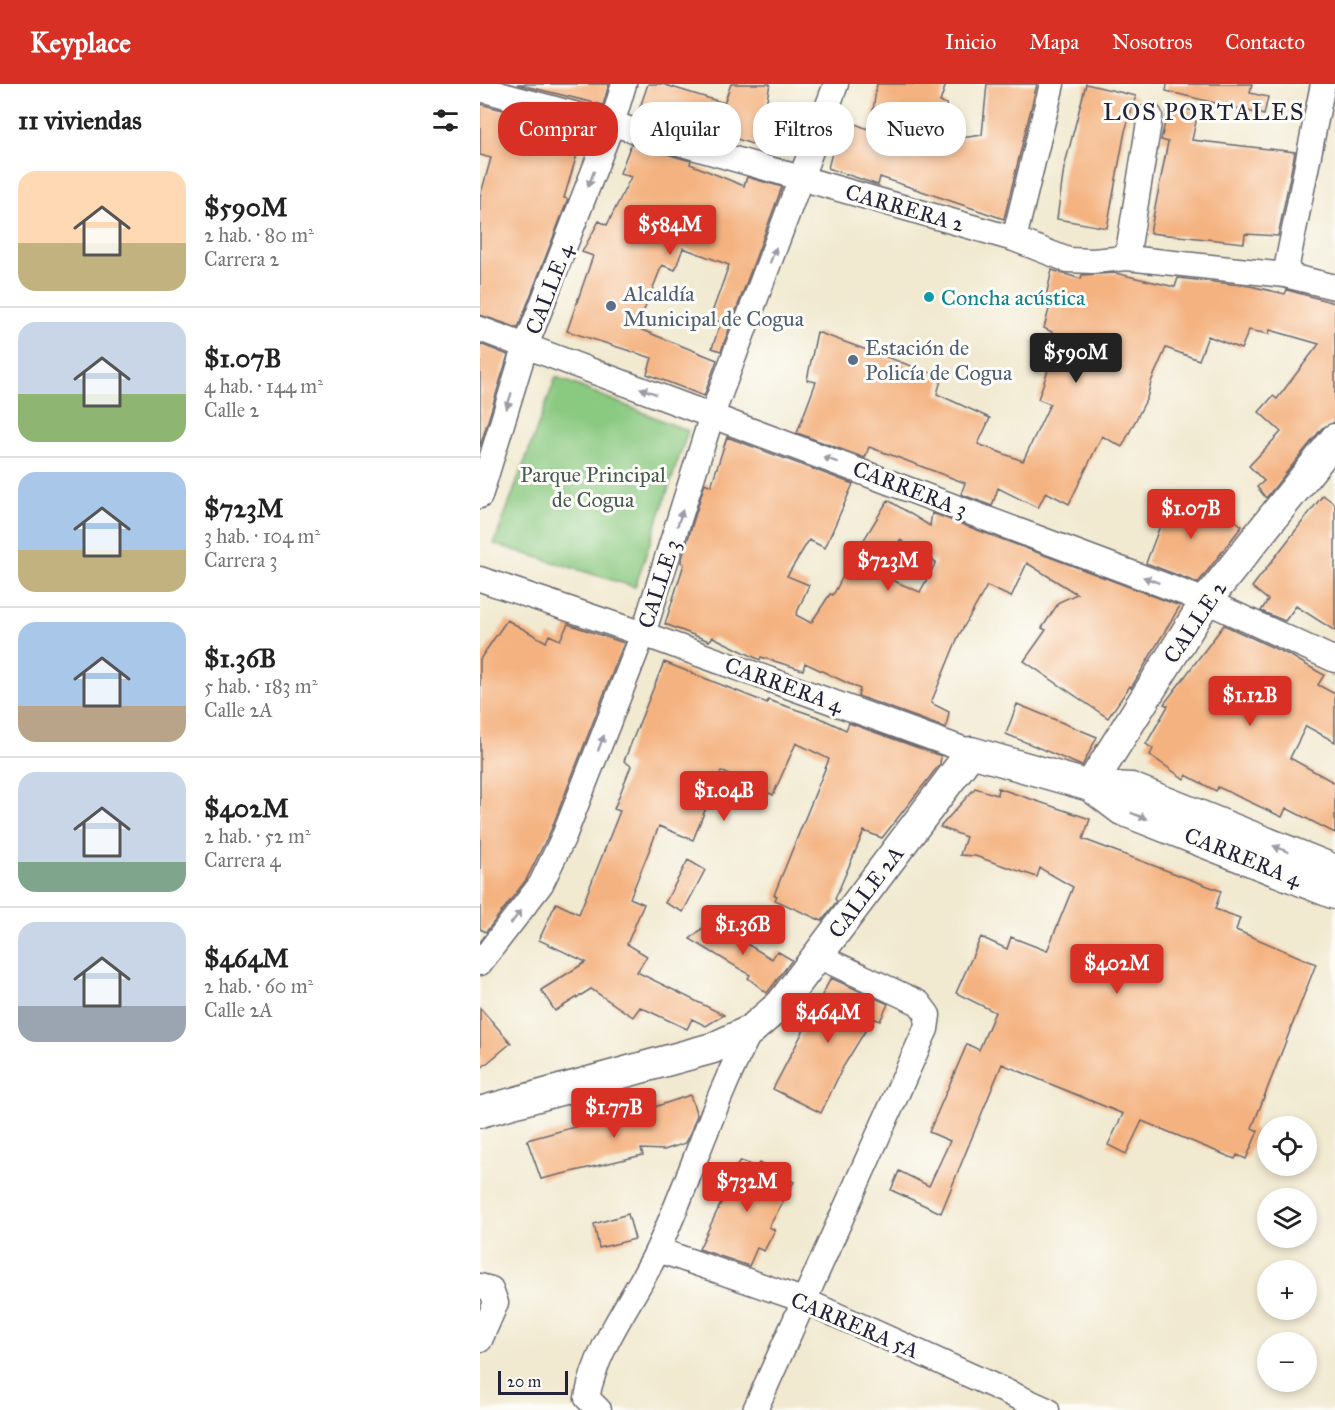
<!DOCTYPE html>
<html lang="es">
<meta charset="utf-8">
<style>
body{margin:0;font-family:"IM FELL Great Primer",serif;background:#f6f6f6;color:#222;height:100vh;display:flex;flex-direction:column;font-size:22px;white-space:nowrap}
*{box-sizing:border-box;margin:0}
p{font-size:20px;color:#767676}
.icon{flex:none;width:33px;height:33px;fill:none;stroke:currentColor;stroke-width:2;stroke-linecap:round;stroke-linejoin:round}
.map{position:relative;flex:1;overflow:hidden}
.sheet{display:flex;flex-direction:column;background:#fff;width:480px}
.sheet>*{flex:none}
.banner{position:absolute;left:18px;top:18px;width:570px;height:54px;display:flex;gap:12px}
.fabs{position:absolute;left:777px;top:1032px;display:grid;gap:12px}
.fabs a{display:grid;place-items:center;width:60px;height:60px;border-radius:50%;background:#fff;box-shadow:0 3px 9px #0003;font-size:30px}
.scale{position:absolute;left:18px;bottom:15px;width:70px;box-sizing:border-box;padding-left:6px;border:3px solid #22223b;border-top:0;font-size:16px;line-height:21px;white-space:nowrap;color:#22223b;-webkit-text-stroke:4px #fdfcf7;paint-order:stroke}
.price{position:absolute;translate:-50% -51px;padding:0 14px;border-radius:6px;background:#d93025;color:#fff;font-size:20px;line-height:39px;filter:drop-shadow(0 2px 3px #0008)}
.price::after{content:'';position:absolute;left:50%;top:36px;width:18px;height:14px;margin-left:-9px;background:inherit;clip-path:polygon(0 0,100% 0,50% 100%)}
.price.selected{background:#222;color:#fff}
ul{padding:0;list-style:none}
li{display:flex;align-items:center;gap:18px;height:150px;padding:0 18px}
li+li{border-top:2px solid #e0e0e0}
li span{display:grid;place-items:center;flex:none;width:168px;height:120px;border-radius:18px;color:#555}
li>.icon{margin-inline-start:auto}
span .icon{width:72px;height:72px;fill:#fffc;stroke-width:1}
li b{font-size:26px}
h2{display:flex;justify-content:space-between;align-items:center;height:72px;padding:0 18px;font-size:26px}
.tag{padding:0 21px;border-radius:24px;background:#fff;box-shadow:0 3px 9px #0003;font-size:21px;line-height:54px}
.tag.selected{background:#d93025;color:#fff}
header{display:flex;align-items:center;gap:36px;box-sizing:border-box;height:84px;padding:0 30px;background:#d93025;color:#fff}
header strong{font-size:28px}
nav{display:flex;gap:33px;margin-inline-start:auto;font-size:21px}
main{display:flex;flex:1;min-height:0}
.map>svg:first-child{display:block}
.green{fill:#8ac980;stroke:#56765e;stroke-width:1.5}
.building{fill:#f4b280;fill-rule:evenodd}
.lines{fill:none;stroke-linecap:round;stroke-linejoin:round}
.minor-casing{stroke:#6a686f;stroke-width:27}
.tertiary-casing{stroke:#6a686f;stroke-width:33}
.minor{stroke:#fff;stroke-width:24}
.tertiary{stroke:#fff;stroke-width:30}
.oneway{fill:#9c9ca7}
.culture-dot{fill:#0f9aa8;stroke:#fdfcf7;stroke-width:2}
.service-dot{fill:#5c6f8a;stroke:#fdfcf7;stroke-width:2}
.labels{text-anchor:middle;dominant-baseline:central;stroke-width:6;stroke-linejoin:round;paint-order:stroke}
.street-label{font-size:22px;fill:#22223b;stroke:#fdfcf7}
.service-label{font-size:22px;fill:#4e5e75;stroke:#fdfcf7;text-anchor:start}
.culture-label{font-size:22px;fill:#0d838f;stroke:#fdfcf7;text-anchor:start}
.park-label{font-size:22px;fill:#465c53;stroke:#fdfcf7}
.neighbourhood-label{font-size:24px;letter-spacing:1.5px;fill:#22223b;stroke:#fdfcf7}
</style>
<header>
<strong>Keyplace</strong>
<nav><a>Inicio</a><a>Mapa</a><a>Nosotros</a><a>Contacto</a></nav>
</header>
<main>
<section class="sheet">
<h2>11 viviendas<svg class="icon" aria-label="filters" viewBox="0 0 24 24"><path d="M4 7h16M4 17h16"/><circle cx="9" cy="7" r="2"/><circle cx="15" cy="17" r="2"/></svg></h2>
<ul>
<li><span style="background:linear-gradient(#ffd9b3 60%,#c2b280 0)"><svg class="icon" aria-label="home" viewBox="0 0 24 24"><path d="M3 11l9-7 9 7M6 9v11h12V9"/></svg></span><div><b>$590M</b><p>2 hab. · 80 m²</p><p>Carrera 2</p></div></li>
<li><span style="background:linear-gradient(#c9d6e8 60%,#8fb573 0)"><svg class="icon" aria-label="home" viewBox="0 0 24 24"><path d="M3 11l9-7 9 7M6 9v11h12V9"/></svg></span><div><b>$1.07B</b><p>4 hab. · 144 m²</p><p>Calle 2</p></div></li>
<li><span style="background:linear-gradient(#a9c7e8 65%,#c2b280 0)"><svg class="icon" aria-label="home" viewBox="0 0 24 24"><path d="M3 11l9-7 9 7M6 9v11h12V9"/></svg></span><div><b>$723M</b><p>3 hab. · 104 m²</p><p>Carrera 3</p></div></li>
<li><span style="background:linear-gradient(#a9c7e8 70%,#b9a48a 0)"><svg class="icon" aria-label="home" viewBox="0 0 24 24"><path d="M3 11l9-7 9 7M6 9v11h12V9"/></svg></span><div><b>$1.36B</b><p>5 hab. · 183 m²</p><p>Calle 2A</p></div></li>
<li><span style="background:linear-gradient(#c9d6e8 75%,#7fa58c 0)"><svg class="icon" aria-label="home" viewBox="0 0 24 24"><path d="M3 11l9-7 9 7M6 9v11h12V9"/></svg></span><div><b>$402M</b><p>2 hab. · 52 m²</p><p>Carrera 4</p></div></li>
<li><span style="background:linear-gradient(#c9d6e8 70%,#9aa5b1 0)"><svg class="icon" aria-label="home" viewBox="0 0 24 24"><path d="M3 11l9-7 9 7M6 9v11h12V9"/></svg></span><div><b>$464M</b><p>2 hab. · 60 m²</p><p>Calle 2A</p></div></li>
</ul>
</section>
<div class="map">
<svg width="855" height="1326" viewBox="0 0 855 1326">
<rect width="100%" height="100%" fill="#fdfcf7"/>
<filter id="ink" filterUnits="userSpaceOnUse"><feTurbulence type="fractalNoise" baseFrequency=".0167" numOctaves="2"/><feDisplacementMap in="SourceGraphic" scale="12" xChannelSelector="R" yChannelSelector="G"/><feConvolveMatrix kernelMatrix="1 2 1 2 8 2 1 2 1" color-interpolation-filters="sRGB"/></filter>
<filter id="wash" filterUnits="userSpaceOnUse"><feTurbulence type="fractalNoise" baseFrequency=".008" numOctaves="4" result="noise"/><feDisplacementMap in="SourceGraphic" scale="24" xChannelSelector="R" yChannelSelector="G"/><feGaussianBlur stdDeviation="1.35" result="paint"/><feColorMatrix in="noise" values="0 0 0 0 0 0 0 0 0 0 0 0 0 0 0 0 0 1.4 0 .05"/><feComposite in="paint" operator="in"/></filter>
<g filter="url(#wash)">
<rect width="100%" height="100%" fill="#f1e9d0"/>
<path class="green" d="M76,293L208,347L155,503L14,460Z"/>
<g id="blocks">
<path class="building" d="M37,0H129L123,21Z
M168,0H182L244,19L251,0H290L278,62L224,44L221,51L157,32Z
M397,0H466L460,18L467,20L445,59L502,51L507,0H557L524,135L400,93L398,101L348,84L361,34L390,46Z
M606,0L656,12L645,47L627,144L577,135L584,84Z
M687,0H772L770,9L788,13L784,31L686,7Z
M0,20L104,47L84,114L88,115L38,244L0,231V113L11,74L0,71Z
M689,21L718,28L712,56L815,68L798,152L765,150L764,159L670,149L688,58L681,56Z
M151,60L211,77L210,80L264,102L267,93L302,103L241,267L232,264L241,238L230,234L249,181L203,164L195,186L182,181L157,244L237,276L224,312L167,290L172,274L87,247L113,172L102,168L119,137L127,141L151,93L140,89Z
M572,186L601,195L602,191L635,189L695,203L698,194L770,202L805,210L807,206L855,219V338L842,344L786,414L777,403L784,397L769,382L801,348L779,328L793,312L797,315L839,260L790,246L789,250L769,246L761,265L728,252L719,276L686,264L671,298L667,314L642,363L622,352L589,420L566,408L558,424L518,404L512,422L481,410L485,399L414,372L389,363L385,374L317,349L336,298L327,296L337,248L462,293L457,310L510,334L498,360L543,377L570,320L558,315L572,275L562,270L572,248L564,244L572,214L566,212Z
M0,260L28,271L0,363Z
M247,353L373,400L345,464L329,456L307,492L329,501L316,531L331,539L350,510L353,511L374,472L408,416L450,442L452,429L700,522L651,604L650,602L628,634L544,577L566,546L562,544L579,518L597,510L547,479L531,513L507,502L478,553L451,619L469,628L466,644L378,612L380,605L325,579L323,586L281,573L280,576L233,553L229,557L185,540L204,480L201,478L225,399L231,402ZM420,456L456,478L440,508L397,490Z
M843,411L855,420V547L816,522L805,537L781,527L788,516L772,503Z
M691,413L736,430L741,425L762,442L718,499L666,479Z
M27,536L66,558L69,551L80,556L88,540L144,559L71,746L46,796L6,848L0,845V575Z
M744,541L811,572L844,591L838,601L855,610V658L826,642L810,674L855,699V749L806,724L802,733L738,703L736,707L706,691L704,695L670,671L673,665L666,660L688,622L684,620Z
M184,578L287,619L288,616L338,633L366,646L369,639L461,672L460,680L402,754L384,747L355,815L357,817L342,837L295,816L297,812L294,811L349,675L316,659L293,711L241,687L213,756L179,742L150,814L164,820L147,860L167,872L157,888L244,931L226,942L212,935L207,945L160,923L153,933L111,905L75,927L61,906L106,878L59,856L76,819L99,830L140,727L134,725L151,682L144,677Z
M537,620L617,653L602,682L526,650Z
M495,704L517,711L518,704L610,735L603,755L741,807L735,825L760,834L756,846L836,880L772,1044L778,1047L766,1075L757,1071L755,1075L662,1037L646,1070L628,1061L643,1030L522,980L461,1129L411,1106L419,1087L449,1102L470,1057L449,1048L487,960L499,966L515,928L476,909L501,853L527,865L531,853L567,867L593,803L560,784L557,793L495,772L480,771L486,753L460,743Z
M208,776L225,786L203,828L185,819Z
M230,838L292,875L297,867L312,876L287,909L268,894L270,891L210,855Z
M351,894L408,920L400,937L393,934L363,983L341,1029L293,1005Z
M0,924L31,959L0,985Z
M210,1011L217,1031L206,1059L184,1066L161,1065L163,1071L61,1095L47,1056L153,1027L154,1030Z
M260,1077L276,1083L279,1079L314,1098L289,1143L295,1146L284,1167L277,1164L269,1182L219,1165L251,1098L248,1096Z
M148,1130L155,1155L119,1164L114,1140Z"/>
</g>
</g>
<g filter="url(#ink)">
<use href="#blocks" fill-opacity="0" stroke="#6a686f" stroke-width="1.5"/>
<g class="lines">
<g class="minor-casing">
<path id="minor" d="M0,5L132,40L534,155L588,176L612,177L647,174L805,191L855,203
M534,155L572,0
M647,174L670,32
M805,191L843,0
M0,245L726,517L855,576
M0,412L44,267L132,40L144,0
M0,495L163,550L491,668
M0,879L61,800L84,752L163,550L232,331L356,0
M178,1166L323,1216L567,1326
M0,1202L11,1205L16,1219L0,1256
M119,1326L107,1314C117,1259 155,1215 178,1165C211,1093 234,1016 271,946
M275,1326L446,945L448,931L439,919L338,872"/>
</g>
<g class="tertiary-casing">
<path id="tertiary" d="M610,702L726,517L855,355
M610,702L642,726L855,810
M0,1028L233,964L271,946L301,920L491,668L610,702L651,704L855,786"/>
</g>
<use href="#minor" class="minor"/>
<use href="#tertiary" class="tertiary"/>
</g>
<defs><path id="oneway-solid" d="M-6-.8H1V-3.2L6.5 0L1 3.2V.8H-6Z" transform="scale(1.5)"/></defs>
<g class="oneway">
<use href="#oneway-solid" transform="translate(111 95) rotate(111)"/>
<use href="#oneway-solid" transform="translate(293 171) rotate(-69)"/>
<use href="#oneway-solid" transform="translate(168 307) rotate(-159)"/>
<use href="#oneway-solid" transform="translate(29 317) rotate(107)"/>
<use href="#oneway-solid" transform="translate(351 376) rotate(-159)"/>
<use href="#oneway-solid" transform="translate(200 434) rotate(-72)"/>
<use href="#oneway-solid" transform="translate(671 496) rotate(-159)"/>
<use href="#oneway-solid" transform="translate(121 659) rotate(-69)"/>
<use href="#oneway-solid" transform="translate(659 732) rotate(22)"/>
<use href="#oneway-solid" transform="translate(801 765) rotate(-158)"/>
<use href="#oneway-solid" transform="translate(36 833) rotate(-53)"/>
</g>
</g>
<circle class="culture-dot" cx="449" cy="213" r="6"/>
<g class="service-dot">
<circle cx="131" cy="222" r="6"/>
<circle cx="373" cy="276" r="6"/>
</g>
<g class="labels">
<g class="street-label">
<text transform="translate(425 124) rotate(16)">CARRERA 2</text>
<text transform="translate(69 205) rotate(-69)">CALLE 4</text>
<text transform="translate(430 405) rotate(21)">CARRERA 3</text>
<text transform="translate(179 500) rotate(-72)">CALLE 3</text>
<text transform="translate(715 538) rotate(-56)">CALLE 2</text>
<text transform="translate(304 601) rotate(20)">CARRERA 4</text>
<text transform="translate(763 773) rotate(22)">CARRERA 4</text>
<text transform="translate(386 808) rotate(-53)">CALLE 2A</text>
<text transform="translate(375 1241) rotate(23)">CARRERA 5A</text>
</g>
<g class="service-label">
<text x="143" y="209">Alcaldía<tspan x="143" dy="25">Municipal de Cogua</tspan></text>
<text x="385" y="263">Estación de<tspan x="385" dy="25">Policía de Cogua</tspan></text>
</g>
<g class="culture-label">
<text x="461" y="213">Concha acústica</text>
</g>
<g class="park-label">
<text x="113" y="390">Parque Principal<tspan x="113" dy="25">de Cogua</tspan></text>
</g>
<g class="neighbourhood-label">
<text x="724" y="28">LOS PORTALES</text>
</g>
</g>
</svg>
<div class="fabs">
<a><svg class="icon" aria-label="locate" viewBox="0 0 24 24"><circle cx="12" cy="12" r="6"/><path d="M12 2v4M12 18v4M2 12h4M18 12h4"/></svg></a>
<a><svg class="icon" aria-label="layers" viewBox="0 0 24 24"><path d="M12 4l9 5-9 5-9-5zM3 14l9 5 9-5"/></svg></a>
<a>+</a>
<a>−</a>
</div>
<div class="scale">20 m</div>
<b class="price" style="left:190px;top:172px">$584M</b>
<b class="price selected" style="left:596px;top:300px">$590M</b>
<b class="price" style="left:711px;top:456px">$1.07B</b>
<b class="price" style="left:408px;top:508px">$723M</b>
<b class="price" style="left:770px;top:643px">$1.12B</b>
<b class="price" style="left:244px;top:738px">$1.04B</b>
<b class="price" style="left:263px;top:872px">$1.36B</b>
<b class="price" style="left:637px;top:911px">$402M</b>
<b class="price" style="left:348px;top:960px">$464M</b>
<b class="price" style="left:134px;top:1055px">$1.77B</b>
<b class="price" style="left:267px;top:1129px">$732M</b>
<div class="banner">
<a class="tag selected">Comprar</a>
<a class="tag">Alquilar</a>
<a class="tag">Filtros</a>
<a class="tag">Nuevo</a>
</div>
</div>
</main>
